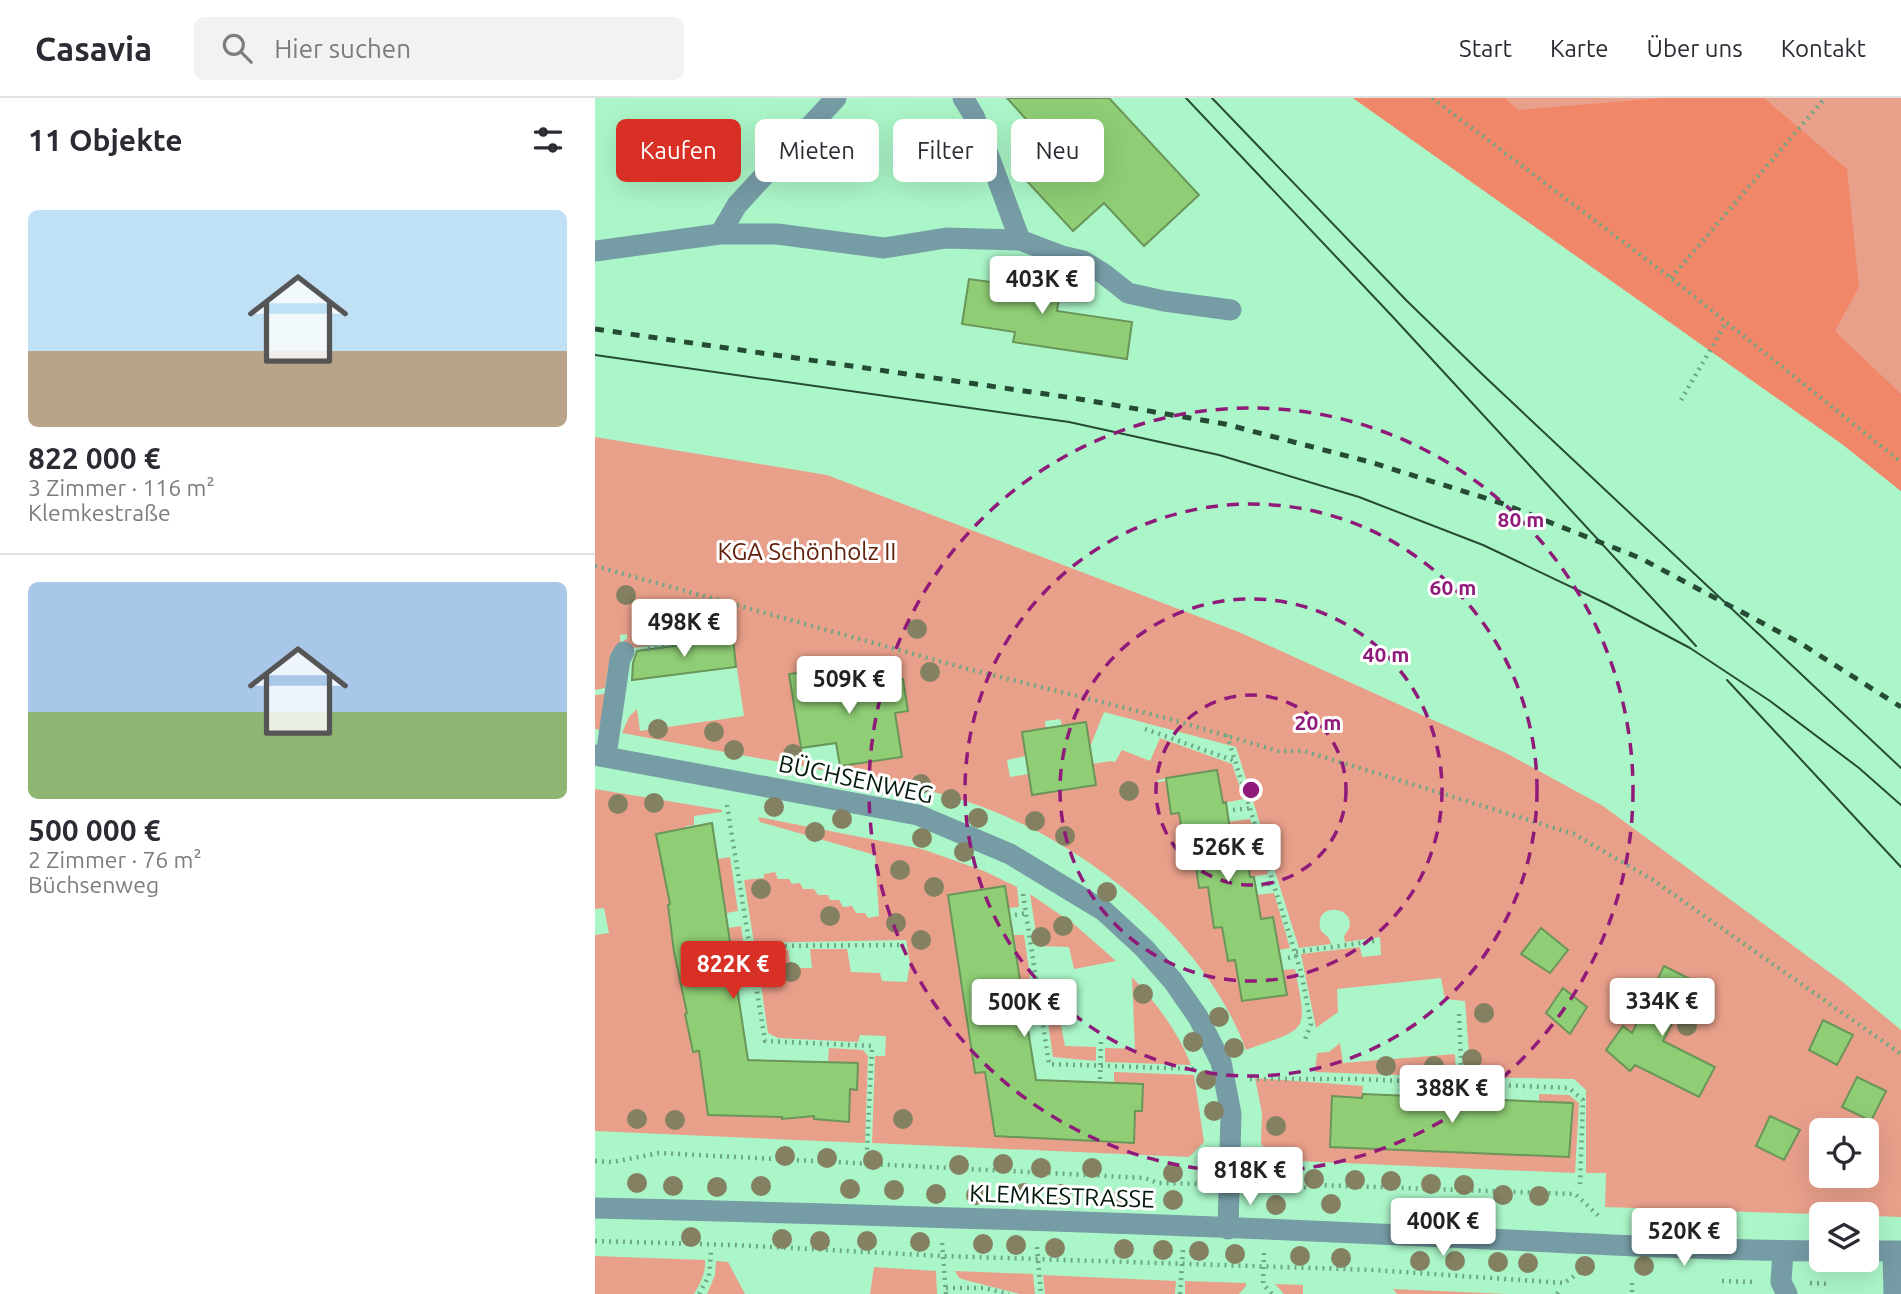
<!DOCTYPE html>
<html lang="de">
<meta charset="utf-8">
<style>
body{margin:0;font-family:Ubuntu,sans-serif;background:#f2f2f3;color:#2b2b33;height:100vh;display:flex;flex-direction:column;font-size:26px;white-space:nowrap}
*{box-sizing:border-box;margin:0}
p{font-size:23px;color:#7c7c81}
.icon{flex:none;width:38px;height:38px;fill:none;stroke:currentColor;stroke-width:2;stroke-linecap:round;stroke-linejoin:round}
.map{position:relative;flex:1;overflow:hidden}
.side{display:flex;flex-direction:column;background:#fff;width:595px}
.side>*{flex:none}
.top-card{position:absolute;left:21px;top:21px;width:665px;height:63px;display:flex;gap:14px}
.tools{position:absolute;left:1214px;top:1020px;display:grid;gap:14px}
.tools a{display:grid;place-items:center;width:70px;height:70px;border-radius:10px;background:#fff;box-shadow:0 7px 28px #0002;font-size:35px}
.price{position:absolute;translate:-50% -60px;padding:0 16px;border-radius:7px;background:#fff;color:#222;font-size:23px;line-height:46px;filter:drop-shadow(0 2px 4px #0008)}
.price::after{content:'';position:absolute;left:50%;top:42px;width:21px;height:16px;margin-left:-10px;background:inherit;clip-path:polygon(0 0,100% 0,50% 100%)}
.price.active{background:#d93025;color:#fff}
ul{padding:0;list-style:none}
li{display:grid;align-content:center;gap:14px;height:371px;padding:0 28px}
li+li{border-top:2px solid #e1e1e2}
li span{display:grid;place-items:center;height:217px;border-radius:10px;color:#555}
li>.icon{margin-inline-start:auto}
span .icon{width:126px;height:126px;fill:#fffc;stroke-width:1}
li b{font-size:30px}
h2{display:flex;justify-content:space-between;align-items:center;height:84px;padding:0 28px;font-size:30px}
.tag{padding:0 24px;border-radius:10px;background:#fff;box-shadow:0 7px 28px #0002;font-size:24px;line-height:63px}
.tag.active{background:#d93025;color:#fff}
header{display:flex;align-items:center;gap:42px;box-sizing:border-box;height:98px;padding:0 35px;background:#fff;border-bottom:2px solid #e1e1e2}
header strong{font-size:33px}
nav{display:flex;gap:38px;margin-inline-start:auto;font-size:24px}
.search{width:490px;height:63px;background:#f2f2f3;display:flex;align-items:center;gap:18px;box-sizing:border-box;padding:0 24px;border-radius:10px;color:#7c7c81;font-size:26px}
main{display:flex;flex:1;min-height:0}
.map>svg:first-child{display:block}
.green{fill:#e9a08b;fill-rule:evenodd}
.forest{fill:#f18769}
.building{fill:#8fce75;stroke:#6b9559;stroke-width:2}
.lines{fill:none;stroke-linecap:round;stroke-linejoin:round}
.path{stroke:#6ea784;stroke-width:4.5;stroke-dasharray:2 5;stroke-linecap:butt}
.minor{stroke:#769ca6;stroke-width:21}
.tram{stroke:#264b35;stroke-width:2}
.rail{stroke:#264b35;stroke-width:5;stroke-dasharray:9 9;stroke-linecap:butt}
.tree{fill:#838161}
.ring{fill:none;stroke:#8f1a7a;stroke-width:3.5;stroke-dasharray:12 9}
.labels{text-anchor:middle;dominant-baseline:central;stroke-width:6;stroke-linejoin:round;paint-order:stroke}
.park-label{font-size:24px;fill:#62210d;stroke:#fff}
.street-label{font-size:24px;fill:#00190a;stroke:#fff}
.centre{fill:#8f1a7a;stroke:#fff;stroke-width:3.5}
.ring-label{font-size:21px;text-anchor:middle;font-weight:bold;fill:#8f1a7a;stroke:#fff;stroke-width:6;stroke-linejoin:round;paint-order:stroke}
</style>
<header>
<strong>Casavia</strong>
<div class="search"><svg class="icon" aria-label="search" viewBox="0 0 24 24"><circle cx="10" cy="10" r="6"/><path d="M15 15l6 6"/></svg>Hier suchen</div>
<nav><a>Start</a><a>Karte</a><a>Über uns</a><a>Kontakt</a></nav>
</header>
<main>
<section class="side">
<h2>11 Objekte<svg class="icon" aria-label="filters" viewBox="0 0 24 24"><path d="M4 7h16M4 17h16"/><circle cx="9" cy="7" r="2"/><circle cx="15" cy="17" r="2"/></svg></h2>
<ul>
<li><span style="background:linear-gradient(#bfe0f5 65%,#b9a48a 0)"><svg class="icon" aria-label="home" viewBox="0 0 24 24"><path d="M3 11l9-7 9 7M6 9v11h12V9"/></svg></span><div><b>822 000 €</b><p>3 Zimmer · 116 m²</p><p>Klemkestraße</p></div></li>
<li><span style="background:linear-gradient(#a9c7e8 60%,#8fb573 0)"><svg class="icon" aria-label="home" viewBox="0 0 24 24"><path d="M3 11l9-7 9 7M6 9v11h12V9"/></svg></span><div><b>500 000 €</b><p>2 Zimmer · 76 m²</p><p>Büchsenweg</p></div></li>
</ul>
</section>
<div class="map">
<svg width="1306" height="1196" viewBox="0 0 1306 1196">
<rect width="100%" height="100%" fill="#abf6c8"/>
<path class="green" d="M758,0H1306V393L1247,346Z
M0,339L232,377L644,534L911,655L1008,708L1249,885L1306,932V1119L1010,1109L1011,1075H991V992L979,981L872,979L870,955H874L870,903L850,901L846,880L742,891L743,914L721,930L706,856L765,849L767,859L786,857L785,839L750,844L749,838C773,810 715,799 726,833L734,840L736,846L704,850L641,649L509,614L495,649L491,624L467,627L465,621L450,623L451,630L427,634L431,658L412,662L415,679L434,676L437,697L500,687L497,666L516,663L520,664L527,652L555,663L565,640L637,666L649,701L628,705L622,672L562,682L563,684L571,683L576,716L584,715L591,757L599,756L604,790L613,789L619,829H627L632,863L640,862L647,903L691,897L688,872L700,871C713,937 713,929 651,952C607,832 475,732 354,698C319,688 282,682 245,676V668L306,659L300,615L313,613L248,596L194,577L209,665L226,663L228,672L27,635L34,619L42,611L45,633L149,618L137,537L30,551L29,542L32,541V536L25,537L26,552L16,554L10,590L0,592ZM1227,1032H1272V1078H1227Z
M10,596L5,632L0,631V597Z
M0,691L127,712V714L99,718V727L91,728V731L61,736C74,794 82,853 92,915L90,916L97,952L95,954L105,953L113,1017L187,1019L188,1021L190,1017L219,1018V1021L222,1022V1018L255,991L262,965L233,964L234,950L268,952L273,958L270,1045L0,1033V837L14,835L9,810L0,811Z
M163,719L327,751L389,773L422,789L424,809L413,810L353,797L380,975L392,974L396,1011L475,1042L477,1039L507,1043L539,1045L540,1013H547L548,986L519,985V974L599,977L609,1044L594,1059L277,1045L280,958H290L291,938L265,937L263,944L183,940L173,935L161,852H193L196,870H217L215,851H252L256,874L285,875L287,883L312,884L315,865L311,842L159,845L149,782L169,780V776L180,774L183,781H194L197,786L205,785L208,791H219L223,797H233L235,802H244L248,809L257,808L261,815H270L273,820L284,818L280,757L165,724Z
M655,721L673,776L655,779L650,746L635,748L632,724Z
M135,759L143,813L131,815L123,761Z
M679,795L695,850L683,852L664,822L660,797Z
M435,796L480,827L521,863L479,871L474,849L443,848Z
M146,828L154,884L142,887L134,830Z
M419,837H429L439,906L429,908Z
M537,879C561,905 583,933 596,967L510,964V950L540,951Z
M461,902L470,948L501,949V963L458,959L450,904Z
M745,945L748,965L860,956L861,979L720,974L722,955L734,954Z
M660,980L768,988L767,1000L737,998L735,1049L893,1056L977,1032L978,1005L944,1003V996L974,997L984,1005L980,1075L680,1062L666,1046L667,1015Z
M0,1158L110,1162C111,1175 105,1186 99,1196H0Z
M121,1163L133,1164L150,1196H112L120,1177Z
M279,1169L341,1173L342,1196H275Z
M360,1173L438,1176L440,1196H425L370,1182L364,1180Z
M448,1177L581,1183L580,1196H450Z
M590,1183L651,1185V1188L644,1196H590Z
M680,1186L708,1187V1196H689Z
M798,1191L913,1196H802Z"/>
<path class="forest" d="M758,0H910L923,12L1066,0H1169L1252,71L1264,189L1240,233L1306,296V393L1247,346Z"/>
<path class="building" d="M412,0H514L604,97L549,148L509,105L478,133L418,68L448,40Z
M413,173L467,180L462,213L537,224L532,261L418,244L420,234L367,226L374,181L411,186Z
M138,540L141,569L37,582L38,565L42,553Z
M244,569L247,590L308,581L313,613L300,615L307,659L245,668L241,645L206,650L194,576Z
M491,624L501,687L437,697L427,634Z
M622,672L628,705L631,704L637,747L650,746L655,779H659L666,821L678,819L692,897L647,903L640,862L633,863L627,829L619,830L613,789L604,790L599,756L591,758L584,715L576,716L571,680Z
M117,725L153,962L263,965L262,992L255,991L254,1024L219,1021V1018L187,1021V1019L113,1017L104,953L98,954L90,916L92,915L79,854L73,807L75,806L61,736Z
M410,788L441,982L548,986L547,1013H540L539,1045L400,1038L390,974L380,975L353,797Z
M946,830L973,852L955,875L926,856Z
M1069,868L1099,883L1068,943L1120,969L1104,999L1040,967L1035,973L1011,952L1028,928L1037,935Z
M968,890L992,909L975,936L951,915Z
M1228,922L1258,937L1242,967L1214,952Z
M1262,979L1291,993L1276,1023L1247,1009Z
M768,996L978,1005L974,1059L735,1049L737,998L767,1000Z
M1175,1018L1205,1032L1189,1062L1161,1048Z"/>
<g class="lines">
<path class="path" d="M837,0L1076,180L1306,364
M1076,180L1230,0
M1086,302L1131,225
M0,468L373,571L575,621L683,653H709L979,736L1058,782L1306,956
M53,551L136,539
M550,631L640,663
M632,637L706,874L716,926L709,944
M132,707L170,943L277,948L272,1052
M638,712L655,710
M666,787L680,785
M428,796L454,966L602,971
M420,817L432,815
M155,848L306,847
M701,854L780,843
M693,860L702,858
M438,915L446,913
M864,916L867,985
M505,981L506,943
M655,981H762L974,990L988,1002L985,1086
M0,1063L18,1064L64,1055L550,1080L563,1085L609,1086
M660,1088L707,1090L724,1087L980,1096L1006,1120
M0,1143L139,1147L348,1158L779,1172L969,1185L988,1172
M347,1145L351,1196
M442,1149L446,1196
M669,1155L668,1186L677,1196
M1127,1183L1160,1184
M1037,1185V1196
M1215,1185L1235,1186
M351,1190H389L414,1196
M104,1196L114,1178L116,1154
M585,1196L588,1152
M962,1196L964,1193"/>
<path class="minor" d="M368,0L379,18L425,142L467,158L488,163L509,176L533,195L569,203L636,212
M125,136L142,107L241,0
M0,153L125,136H182L289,150L351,140L425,142
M0,657L323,717L415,756L509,813L549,850L578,883L603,919L626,964L636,1016L633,1131
M11,658L25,561L29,554
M0,1110C261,1116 522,1124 783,1136C931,1142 1079,1152 1227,1153
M1188,1153L1186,1184L1192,1196
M1272,1153H1306
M1298,1153L1299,1196"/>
<path class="tram" d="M591,0L797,218L1101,548
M617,0L812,203L888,277L1306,670
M0,257L474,324L624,357L764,399L888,447L1012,506L1095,550L1175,603L1264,670L1306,707
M1132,582L1306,769"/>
<path class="rail" d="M0,231L478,300L630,326L775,364L906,405L1045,460L1205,545L1306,609"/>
</g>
<g class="tree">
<circle cx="31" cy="497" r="10"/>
<circle cx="322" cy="531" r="10"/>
<circle cx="335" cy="574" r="10"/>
<circle cx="63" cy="631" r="10"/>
<circle cx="119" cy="634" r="10"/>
<circle cx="139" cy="652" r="10"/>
<circle cx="198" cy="656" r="10"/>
<circle cx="326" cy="686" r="10"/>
<circle cx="534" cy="693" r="10"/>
<circle cx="356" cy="701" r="10"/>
<circle cx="59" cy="705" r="10"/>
<circle cx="23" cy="706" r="10"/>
<circle cx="179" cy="709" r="10"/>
<circle cx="383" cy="720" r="10"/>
<circle cx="247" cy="721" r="10"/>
<circle cx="440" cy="723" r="10"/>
<circle cx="220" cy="734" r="10"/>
<circle cx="470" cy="738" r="10"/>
<circle cx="327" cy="740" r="10"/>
<circle cx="369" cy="754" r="10"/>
<circle cx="305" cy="772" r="10"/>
<circle cx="339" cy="789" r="10"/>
<circle cx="166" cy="791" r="10"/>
<circle cx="512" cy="794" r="10"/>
<circle cx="235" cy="818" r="10"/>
<circle cx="301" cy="825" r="10"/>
<circle cx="468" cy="828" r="10"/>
<circle cx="446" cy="839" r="10"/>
<circle cx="326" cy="842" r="10"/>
<circle cx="196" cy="874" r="10"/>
<circle cx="548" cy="896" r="10"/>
<circle cx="889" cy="915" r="10"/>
<circle cx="624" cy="919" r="10"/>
<circle cx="1092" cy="928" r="10"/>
<circle cx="598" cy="944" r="10"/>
<circle cx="639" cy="950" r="10"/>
<circle cx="877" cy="961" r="10"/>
<circle cx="791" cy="968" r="10"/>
<circle cx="839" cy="968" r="10"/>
<circle cx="611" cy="982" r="10"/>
<circle cx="619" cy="1013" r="10"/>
<circle cx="42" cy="1021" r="10"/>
<circle cx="308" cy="1021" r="10"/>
<circle cx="80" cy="1022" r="10"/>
<circle cx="681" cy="1028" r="10"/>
<circle cx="190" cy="1058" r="10"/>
<circle cx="232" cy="1060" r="10"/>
<circle cx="278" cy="1062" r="10"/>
<circle cx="408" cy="1066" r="10"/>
<circle cx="364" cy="1067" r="10"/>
<circle cx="446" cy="1070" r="10"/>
<circle cx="497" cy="1070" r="10"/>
<circle cx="578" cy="1075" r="10"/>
<circle cx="719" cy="1081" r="10"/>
<circle cx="760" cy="1082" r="10"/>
<circle cx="796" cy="1083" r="10"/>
<circle cx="42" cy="1085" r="10"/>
<circle cx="836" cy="1086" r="10"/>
<circle cx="869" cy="1087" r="10"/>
<circle cx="78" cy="1088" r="10"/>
<circle cx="166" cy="1088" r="10"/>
<circle cx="122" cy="1089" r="10"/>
<circle cx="255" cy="1091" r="10"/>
<circle cx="299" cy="1092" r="10"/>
<circle cx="429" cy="1095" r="10"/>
<circle cx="341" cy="1096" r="10"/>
<circle cx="466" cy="1096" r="10"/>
<circle cx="381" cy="1097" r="10"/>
<circle cx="908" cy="1097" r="10"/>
<circle cx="944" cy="1098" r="10"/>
<circle cx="527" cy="1100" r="10"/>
<circle cx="578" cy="1102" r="10"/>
<circle cx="736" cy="1106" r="10"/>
<circle cx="681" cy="1107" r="10"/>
<circle cx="813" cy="1110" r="10"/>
<circle cx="96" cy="1139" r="10"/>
<circle cx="187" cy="1141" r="10"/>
<circle cx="225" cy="1143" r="10"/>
<circle cx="272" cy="1143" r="10"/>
<circle cx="325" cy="1144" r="10"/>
<circle cx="388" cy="1146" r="10"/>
<circle cx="421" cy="1147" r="10"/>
<circle cx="460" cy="1150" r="10"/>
<circle cx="529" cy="1151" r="10"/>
<circle cx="568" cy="1152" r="10"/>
<circle cx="604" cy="1153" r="10"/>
<circle cx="640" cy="1156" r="10"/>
<circle cx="705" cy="1158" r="10"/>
<circle cx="746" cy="1160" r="10"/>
<circle cx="825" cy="1163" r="10"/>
<circle cx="860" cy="1163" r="10"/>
<circle cx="903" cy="1164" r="10"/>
<circle cx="933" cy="1165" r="10"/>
<circle cx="990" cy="1168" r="10"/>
<circle cx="1049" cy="1168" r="10"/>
</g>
<g class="ring">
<circle cx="656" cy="692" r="95"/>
<circle cx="656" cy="692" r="191"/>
<circle cx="656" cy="692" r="286"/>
<circle cx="656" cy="692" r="382"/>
</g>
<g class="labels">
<g class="park-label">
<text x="212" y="453">KGA Schönholz II</text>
</g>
<g class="street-label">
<text transform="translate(261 681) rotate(12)">BÜCHSENWEG</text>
<text transform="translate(467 1098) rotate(2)">KLEMKESTRASSE</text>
</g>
</g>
<circle cx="656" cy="692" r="10" class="centre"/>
<g class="ring-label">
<text x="926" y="429">80 m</text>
<text x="858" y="497">60 m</text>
<text x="791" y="564">40 m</text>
<text x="723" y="632">20 m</text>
</g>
</svg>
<div class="tools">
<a><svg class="icon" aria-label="locate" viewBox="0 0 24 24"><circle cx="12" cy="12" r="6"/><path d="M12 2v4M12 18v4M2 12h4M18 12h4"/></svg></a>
<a><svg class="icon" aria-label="layers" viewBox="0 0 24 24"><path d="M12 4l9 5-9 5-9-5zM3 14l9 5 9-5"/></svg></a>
</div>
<b class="price" style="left:447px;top:218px">403K €</b>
<b class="price" style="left:89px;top:561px">498K €</b>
<b class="price" style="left:254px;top:618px">509K €</b>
<b class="price" style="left:633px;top:786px">526K €</b>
<b class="price active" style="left:138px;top:903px">822K €</b>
<b class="price" style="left:1067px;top:940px">334K €</b>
<b class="price" style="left:429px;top:941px">500K €</b>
<b class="price" style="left:857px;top:1027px">388K €</b>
<b class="price" style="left:655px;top:1109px">818K €</b>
<b class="price" style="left:848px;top:1160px">400K €</b>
<b class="price" style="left:1089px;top:1170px">520K €</b>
<div class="top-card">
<a class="tag active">Kaufen</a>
<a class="tag">Mieten</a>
<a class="tag">Filter</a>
<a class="tag">Neu</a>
</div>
</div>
</main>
